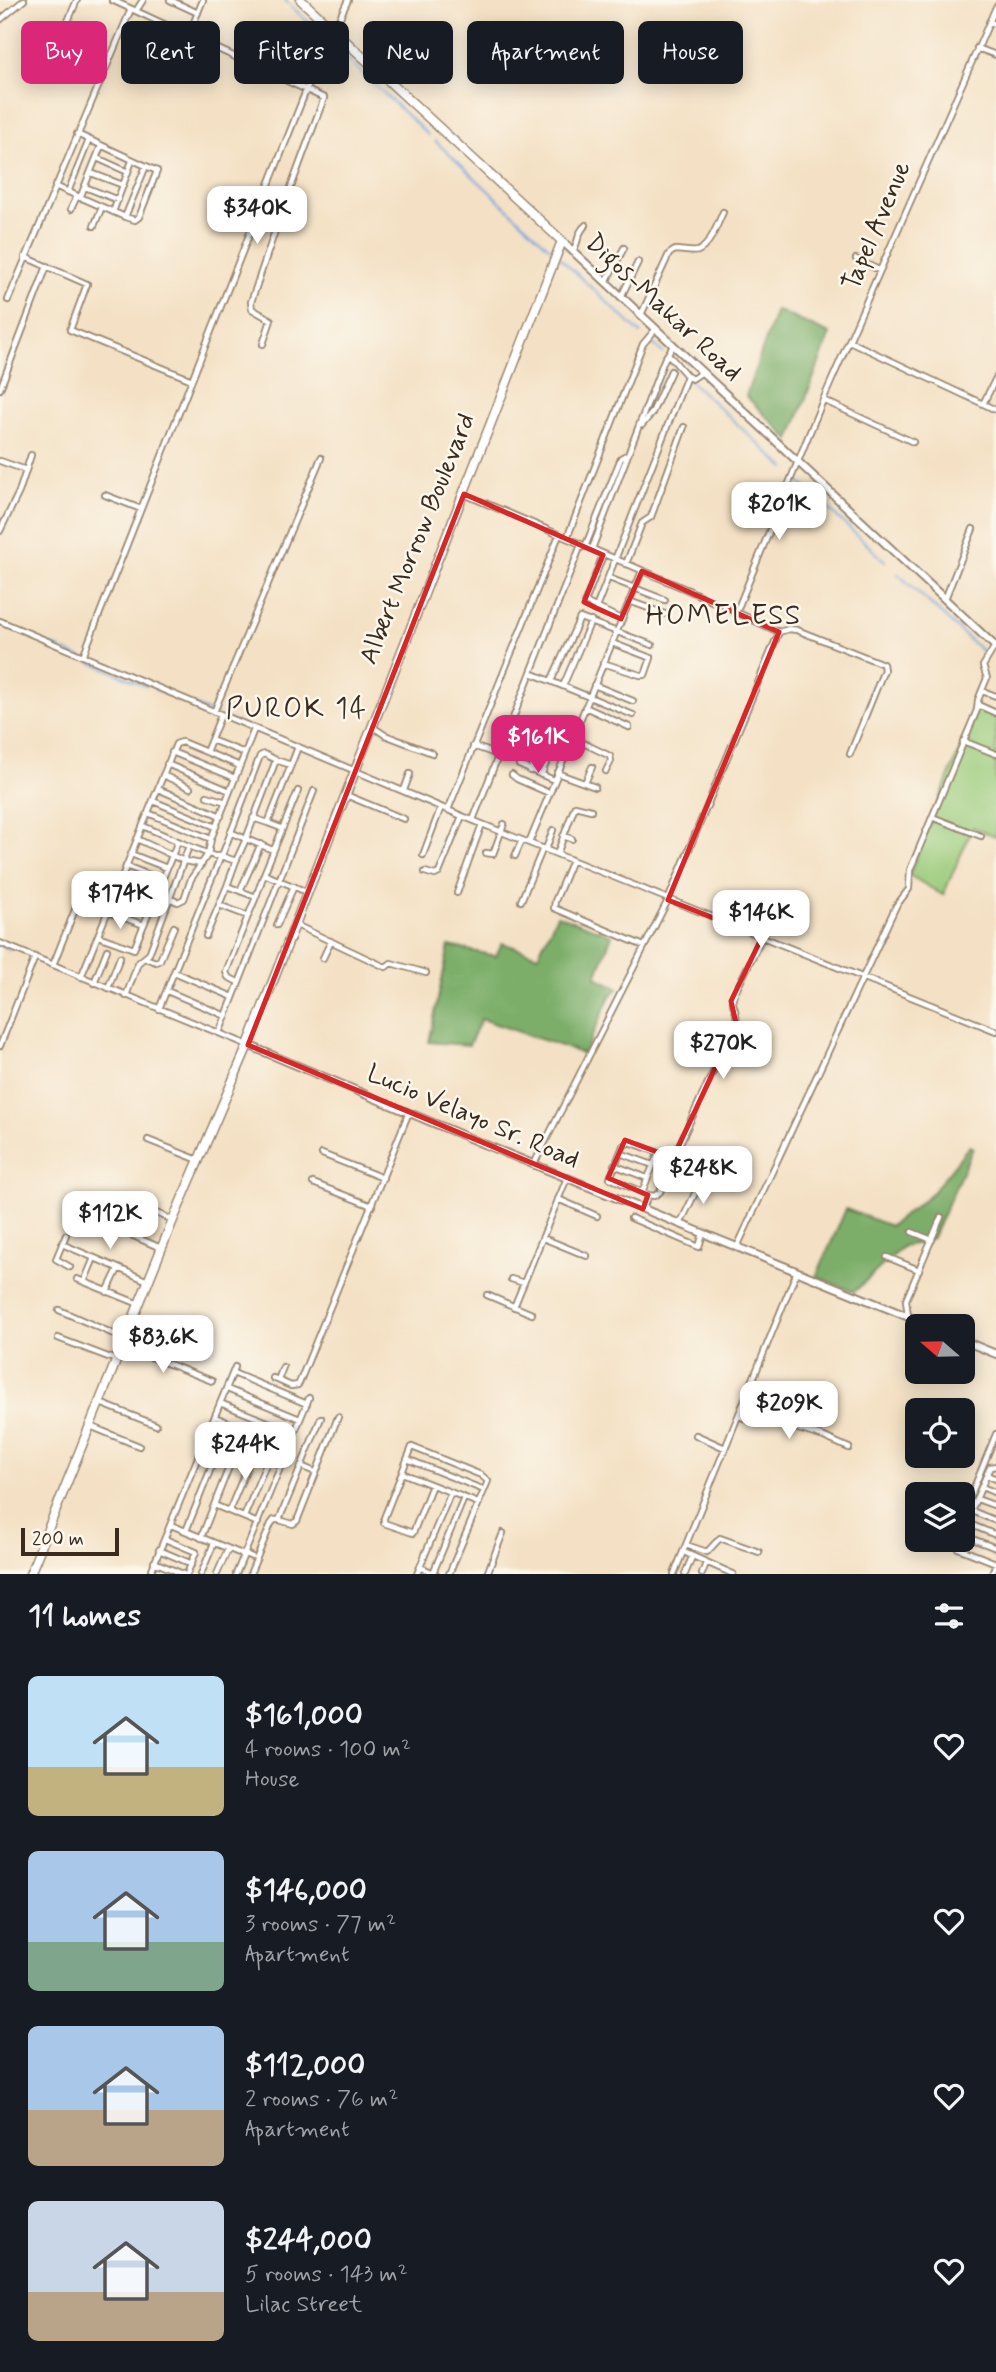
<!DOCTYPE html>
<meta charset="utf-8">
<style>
body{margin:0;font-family:Mynerve,sans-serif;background:#242831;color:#f1f3f6;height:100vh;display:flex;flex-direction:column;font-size:26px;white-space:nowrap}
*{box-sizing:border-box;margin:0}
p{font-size:23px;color:#9ea1a6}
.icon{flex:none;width:38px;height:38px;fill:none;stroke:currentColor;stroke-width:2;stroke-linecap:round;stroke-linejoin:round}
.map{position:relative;height:1574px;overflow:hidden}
.side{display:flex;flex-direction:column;background:#171b24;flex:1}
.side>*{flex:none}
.guide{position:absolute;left:21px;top:21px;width:956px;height:63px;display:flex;gap:14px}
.needle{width:46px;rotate:290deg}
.buttons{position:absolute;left:905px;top:1314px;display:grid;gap:14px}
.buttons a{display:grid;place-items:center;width:70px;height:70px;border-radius:10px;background:#171b24;box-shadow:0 4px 18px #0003;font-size:35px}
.scale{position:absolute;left:21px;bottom:18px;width:98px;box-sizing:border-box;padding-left:7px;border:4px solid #3b2a1e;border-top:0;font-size:19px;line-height:24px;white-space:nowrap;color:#3b2a1e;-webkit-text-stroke:5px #fbf7ec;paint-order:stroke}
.price{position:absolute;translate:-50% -60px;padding:0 16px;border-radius:14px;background:#fff;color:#222;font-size:23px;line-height:46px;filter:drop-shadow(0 2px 4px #0008)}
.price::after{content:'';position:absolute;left:50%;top:42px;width:21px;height:16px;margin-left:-10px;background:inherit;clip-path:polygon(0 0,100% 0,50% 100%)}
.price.on{background:#db2777;color:#fff}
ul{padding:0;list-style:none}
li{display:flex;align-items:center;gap:21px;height:175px;padding:0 28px}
li span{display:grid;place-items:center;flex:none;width:196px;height:140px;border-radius:10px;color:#555}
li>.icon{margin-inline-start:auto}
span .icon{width:84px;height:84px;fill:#fffc;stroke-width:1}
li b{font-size:30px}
h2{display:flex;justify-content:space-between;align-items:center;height:84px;padding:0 28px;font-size:30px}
.chip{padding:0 24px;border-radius:10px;background:#171b24;box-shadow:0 4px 18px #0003;font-size:24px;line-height:63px}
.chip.on{background:#db2777;color:#fff}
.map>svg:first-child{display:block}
.green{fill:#9aca79;stroke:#6a7a4c;stroke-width:2}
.forest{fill:#7bae69;stroke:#5b6c44;stroke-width:2}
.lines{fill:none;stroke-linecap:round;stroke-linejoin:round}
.stream{stroke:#6fa5dd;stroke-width:2}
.minor-casing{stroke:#988672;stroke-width:8}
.major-casing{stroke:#988672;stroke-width:10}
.highway-casing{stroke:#988672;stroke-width:11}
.minor{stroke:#fff;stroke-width:4.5}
.major{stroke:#fff;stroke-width:6}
.highway{stroke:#fff;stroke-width:8}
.marked{fill:none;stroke:#d62828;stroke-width:5;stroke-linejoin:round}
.labels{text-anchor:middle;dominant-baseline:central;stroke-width:5;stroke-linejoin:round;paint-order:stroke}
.street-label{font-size:26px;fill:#3b2a1e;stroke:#fbf7ec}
.neighbourhood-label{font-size:28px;letter-spacing:2px;fill:#3b2a1e;stroke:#fbf7ec}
</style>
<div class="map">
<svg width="996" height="1574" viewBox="0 0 996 1574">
<rect width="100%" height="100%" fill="#fbf7ec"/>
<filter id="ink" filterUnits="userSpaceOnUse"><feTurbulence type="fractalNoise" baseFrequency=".0143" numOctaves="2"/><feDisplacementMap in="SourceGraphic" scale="14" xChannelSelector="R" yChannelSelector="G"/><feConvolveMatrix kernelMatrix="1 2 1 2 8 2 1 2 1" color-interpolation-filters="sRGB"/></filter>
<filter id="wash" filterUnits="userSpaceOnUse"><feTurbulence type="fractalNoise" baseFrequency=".00686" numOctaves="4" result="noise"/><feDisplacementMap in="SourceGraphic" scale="28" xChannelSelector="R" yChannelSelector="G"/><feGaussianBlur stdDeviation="1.57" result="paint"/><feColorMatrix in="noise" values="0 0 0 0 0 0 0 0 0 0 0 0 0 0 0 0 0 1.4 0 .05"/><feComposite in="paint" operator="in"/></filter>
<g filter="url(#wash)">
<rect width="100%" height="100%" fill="#f4e1c5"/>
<path class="green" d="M977,707L996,715V837L973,827L943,895L909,875Z"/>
<path class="forest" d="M776,310L830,334L790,440L746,396Z
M557,915L612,935L596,977L619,988L610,996L584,1054L481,1019L469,1045L429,1042L449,946L496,956L502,943L538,955Z
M969,1146L973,1148L933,1237L924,1242L903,1246L854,1292L816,1277L846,1209L890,1226L932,1193Z"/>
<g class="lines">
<path class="stream" d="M285,0L325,39
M331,44L428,135
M435,141L550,248
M560,258L641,334
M649,340L663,353
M668,359L677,368
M689,380L785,468
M797,480L885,561
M898,574L985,654
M0,624L61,649
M65,651L146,686
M155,689L217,715
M223,718L252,730
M0,945L9,949"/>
</g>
</g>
<g filter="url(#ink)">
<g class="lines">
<g class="minor-casing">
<path id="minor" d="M112,0L324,98L277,225L251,302L252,309L271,320L263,344
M170,0L198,13
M136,11L143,0
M0,20L24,0
M989,22L996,24
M189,34L203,0
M977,48L996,55
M48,68L77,0
M97,158L128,172
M91,173L123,185
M55,186L125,217L135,220L139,217L157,171L77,134
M85,187L118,200
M68,192L89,140
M80,198L101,146
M71,209L77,196
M113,212L132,161
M125,217L146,166
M94,226L102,207
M573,251C579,242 577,232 586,225
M25,257L87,284L70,330L192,380
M856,259L879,270
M606,282L624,248
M621,297L638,262
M8,300L131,9
M641,315L669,254L675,250C682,250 692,253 698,251C710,246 718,223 723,212
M849,341L996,410
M687,376L692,379L701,373
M0,389L47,266
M823,400L913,442
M983,404L996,378
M642,425L652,413L671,371
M0,461L26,470
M464,494L688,590L779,632L789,629L797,630L883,664L884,670L850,754
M105,495L141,509
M0,531L19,492L31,455
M567,538L643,344L655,330
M585,547L621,458L628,454
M592,549L664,360L673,346
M603,555L585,602L621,619
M626,564L642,523L651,517L684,427
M609,578L665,600
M945,599L973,529
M629,601L665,614
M596,608L687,376L668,354
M736,613L823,400L996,7
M0,621L462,816L996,1031
M83,656L307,88L348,0
M603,663L640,675H645L651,658L612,643
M531,673L633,715
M551,681L580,618L652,645
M594,685L633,701
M563,686L591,621
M982,691L996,696
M978,705L996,713
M585,707L629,727
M214,712L321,458
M373,727L385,735L432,753
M963,741L996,754
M473,746L499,755
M172,752L235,778
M206,752L221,715
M245,753L254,729
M499,754L509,758
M276,760L291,765L268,823L281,828
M167,764L230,791
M291,765L298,747
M530,771L547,729
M557,773L595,787
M163,775L190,788
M512,775L517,779L549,793
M541,775L559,734
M554,780L519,765L534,726L573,738L610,756L611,761L606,771
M585,783L592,767
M158,789L221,816
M404,790L410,774
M298,791L264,874L302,890
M346,795L404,819
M207,796L226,802
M153,801L216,827
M448,810L559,535
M148,813L211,839
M932,817L981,836
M253,818L268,823
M473,820L581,545
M230,832L246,839L236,861L221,856L223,853L260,756L264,754L276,760L246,839L273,850
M563,836L572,839
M137,839L184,861L202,864
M529,843L642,571
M546,849L553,830
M486,853L493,854L504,824
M131,854L167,868
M557,854L575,806L591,810
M423,855L441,807
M515,856L522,840
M572,860L555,901L554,908L644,946
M236,861L227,886L256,897L264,874
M126,866L162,880
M425,872L435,875L439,873L462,816
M121,879L178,902L184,899L191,879L208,854L211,839L245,753L211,740
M227,886L219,905L248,916L256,897
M240,891L261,844
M457,893L482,824
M113,900L149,913
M521,901L543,848
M108,912L144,925
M294,924L383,966L386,967L391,963L426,973
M277,925L294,886
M98,936L134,949L178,841
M206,936L219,905
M0,943L248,1045
M145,958L156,962L160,960L174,927
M323,958L331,941
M53,965L84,887
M174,972L233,997
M81,977L176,744L182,742L240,766
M238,982L228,977L226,972L248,916
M94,983L107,950
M108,988L120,957
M167,991L226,1016L314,791
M126,996L138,963L149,954L189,846L143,826
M159,1009L221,856H214L189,846
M219,1033L226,1016
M0,1046L35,957
M148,1140L196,1159
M620,1153L653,1165
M322,1154L383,1178
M534,1164L668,900L779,632
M614,1165L647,1178
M313,1183L372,1206
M642,1192L659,1152
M113,1195L173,1220
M648,1195L610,1178L623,1146L630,1142L673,1158
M558,1199L597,1216
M643,1209L648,1195L654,1196L660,1192L673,1158L736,1023C739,1012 731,1007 733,997L762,937
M631,1218L699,1247L703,1233
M680,1224L703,1177
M115,1228L161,1248
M912,1232L932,1240
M66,1235L56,1259L70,1267
M543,1238L587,1256
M62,1244L148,1281
M737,1247L896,906L909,889L910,870L977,710L978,700L987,678L983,666L995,646
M887,1257L919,1270
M77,1279L139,1304
M511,1279L524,1283
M84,1282L94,1258
M107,1292L118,1269
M487,1295L532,1314
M514,1307L567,1178
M59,1310L125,1339
M908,1316L906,1300L941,1217
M58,1338L116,1360
M123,1346L212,1381
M233,1373L307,1404
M273,1378L291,1386L298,1385L300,1381L409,1112
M278,1380L283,1367
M227,1389L300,1419
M100,1403L156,1425
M220,1403L295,1433
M739,1416L756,1423H779L824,1437L849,1448
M215,1417L289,1448
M90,1426L139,1446
M208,1432L283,1462
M696,1435L725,1448
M407,1459L484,1490
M301,1466L315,1472
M402,1473L478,1503
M987,1475L996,1479
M432,1485L413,1533L384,1523V1518L412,1447L481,1475L488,1481L449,1574
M982,1487L996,1493
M977,1499L996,1506
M962,1502L971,1495L996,1434
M214,1505L258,1523
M229,1511L254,1451
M972,1511L996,1521
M244,1517L269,1457
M279,1520L293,1524L297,1521L338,1417
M967,1523L996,1535
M171,1525L244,1555
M186,1531L223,1438
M962,1532L990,1467L996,1466
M962,1535L996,1548
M201,1538L238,1444
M165,1539L196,1552L187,1574
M959,1540L956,1545L958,1548L996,1563
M686,1545L707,1552L720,1538L759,1552
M159,1550L192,1564
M686,1553L733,1574
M245,1554L252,1557
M154,1562L183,1574
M420,1567L436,1574
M433,1573L464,1498
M150,1574L235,1367
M201,1574L214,1543
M217,1574L228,1549
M236,1574L309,1398
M250,1574L271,1524L274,1520H279L321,1418
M417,1574L451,1492
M487,1574L503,1533
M674,1574L797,1271
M685,1574L692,1557
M702,1574L706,1563
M992,1574L996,1563"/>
</g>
<g class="major-casing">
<path id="major" d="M562,241L996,647
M248,1045L481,1143L931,1326
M962,1340L996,1354"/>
</g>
<g class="highway-casing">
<path id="highway" d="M30,1574L173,1220L248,1045L562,241L301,0"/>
</g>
<use href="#minor" class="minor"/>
<use href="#major" class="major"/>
<use href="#highway" class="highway"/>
</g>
</g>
<path class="marked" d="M464,494L603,555L584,602L596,608L621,619L642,571L779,632L668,900L762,937L731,1001L736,1023L673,1158L625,1140L608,1178L648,1195L643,1209L248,1045Z"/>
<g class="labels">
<g class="street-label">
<text transform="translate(877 226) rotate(-67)">Tapel Avenue</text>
<text transform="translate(663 308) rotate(43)">Digos-Makar Road</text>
<text transform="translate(418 539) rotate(-68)">Albert Morrow Boulevard</text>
<text transform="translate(473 1117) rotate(23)">Lucio Velayo Sr. Road</text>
</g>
<g class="neighbourhood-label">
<text x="724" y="616">HOMELESS</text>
<text x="297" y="709">PUROK 14</text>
</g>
</g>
</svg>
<div class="buttons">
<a><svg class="needle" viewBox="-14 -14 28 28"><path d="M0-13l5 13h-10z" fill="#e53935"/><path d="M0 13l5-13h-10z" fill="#9ea1a6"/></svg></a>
<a><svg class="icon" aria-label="locate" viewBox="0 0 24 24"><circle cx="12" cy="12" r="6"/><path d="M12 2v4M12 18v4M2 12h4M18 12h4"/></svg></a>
<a><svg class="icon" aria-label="layers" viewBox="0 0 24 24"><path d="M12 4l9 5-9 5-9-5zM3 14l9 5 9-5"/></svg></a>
</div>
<div class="scale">200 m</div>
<b class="price" style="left:257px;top:246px">$340K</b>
<b class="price" style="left:779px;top:542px">$201K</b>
<b class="price on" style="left:538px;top:775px">$161K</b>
<b class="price" style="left:120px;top:931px">$174K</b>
<b class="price" style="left:761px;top:950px">$146K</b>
<b class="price" style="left:723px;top:1081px">$270K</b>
<b class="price" style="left:703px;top:1206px">$248K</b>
<b class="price" style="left:110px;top:1251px">$112K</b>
<b class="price" style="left:163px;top:1375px">$83.6K</b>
<b class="price" style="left:789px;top:1441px">$209K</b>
<b class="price" style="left:245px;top:1482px">$244K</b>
<div class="guide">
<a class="chip on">Buy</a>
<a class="chip">Rent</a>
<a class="chip">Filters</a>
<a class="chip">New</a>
<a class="chip">Apartment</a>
<a class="chip">House</a>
</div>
</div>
<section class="side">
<h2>11 homes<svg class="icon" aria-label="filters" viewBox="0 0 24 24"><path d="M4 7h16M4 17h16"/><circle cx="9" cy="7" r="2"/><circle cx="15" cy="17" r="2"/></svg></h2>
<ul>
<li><span style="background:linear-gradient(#bfe0f5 65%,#c2b280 0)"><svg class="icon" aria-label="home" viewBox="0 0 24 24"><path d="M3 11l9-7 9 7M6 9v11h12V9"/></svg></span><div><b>$161,000</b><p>4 rooms · 100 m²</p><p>House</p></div><svg class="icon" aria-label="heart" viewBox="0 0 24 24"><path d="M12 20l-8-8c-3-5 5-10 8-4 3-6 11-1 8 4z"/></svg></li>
<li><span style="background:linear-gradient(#a9c7e8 65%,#7fa58c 0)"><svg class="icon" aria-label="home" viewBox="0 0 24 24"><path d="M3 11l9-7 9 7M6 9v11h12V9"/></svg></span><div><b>$146,000</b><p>3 rooms · 77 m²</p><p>Apartment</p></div><svg class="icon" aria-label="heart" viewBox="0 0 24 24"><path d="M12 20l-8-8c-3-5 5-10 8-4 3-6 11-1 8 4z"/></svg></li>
<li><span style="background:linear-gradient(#a9c7e8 60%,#b9a48a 0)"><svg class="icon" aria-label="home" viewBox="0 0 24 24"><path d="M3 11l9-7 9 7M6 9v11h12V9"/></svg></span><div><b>$112,000</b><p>2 rooms · 76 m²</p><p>Apartment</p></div><svg class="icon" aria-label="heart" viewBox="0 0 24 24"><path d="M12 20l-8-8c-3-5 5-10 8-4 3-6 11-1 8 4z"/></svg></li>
<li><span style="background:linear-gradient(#c9d6e8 65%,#b9a48a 0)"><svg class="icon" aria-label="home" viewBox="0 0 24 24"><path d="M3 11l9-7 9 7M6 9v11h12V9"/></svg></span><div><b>$244,000</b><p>5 rooms · 143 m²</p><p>Lilac Street</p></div><svg class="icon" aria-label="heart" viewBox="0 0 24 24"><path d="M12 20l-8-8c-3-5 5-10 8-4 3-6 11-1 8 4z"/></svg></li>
</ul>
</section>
